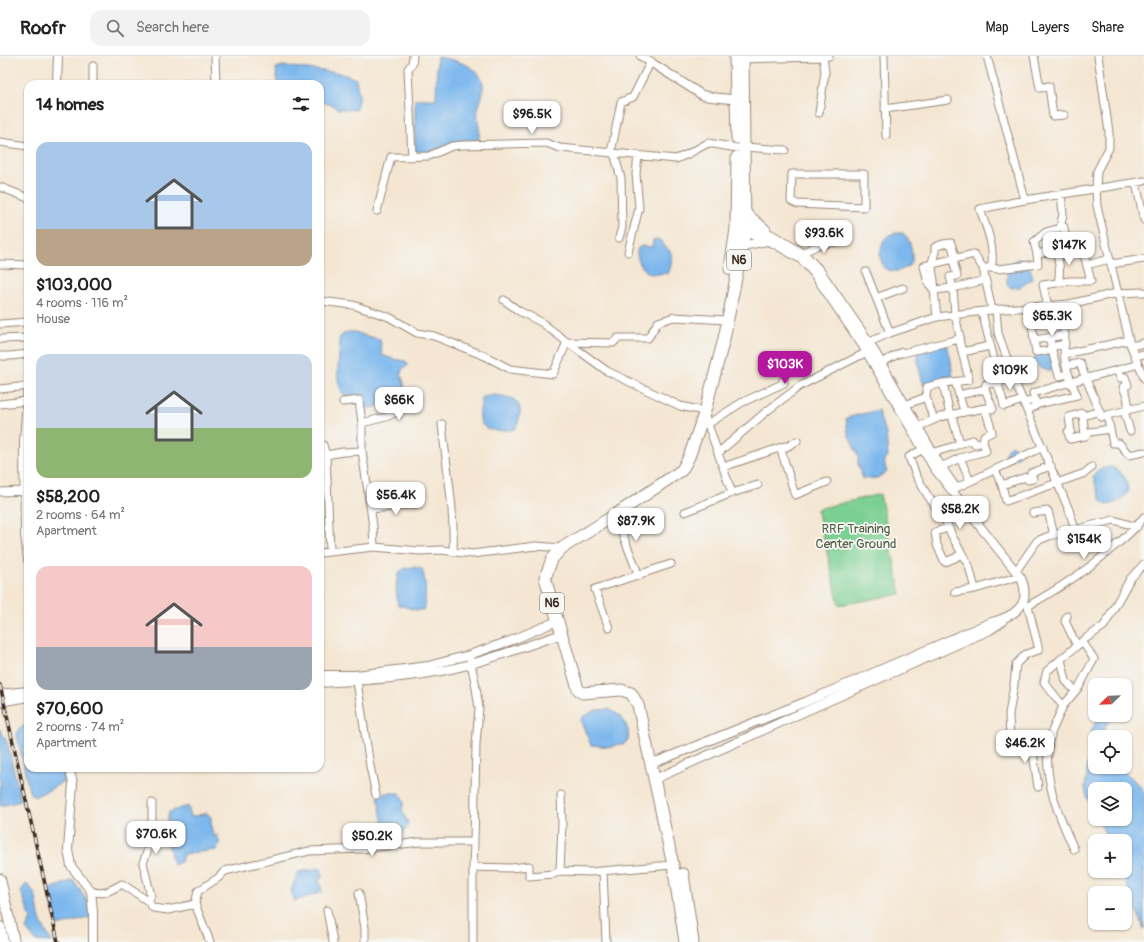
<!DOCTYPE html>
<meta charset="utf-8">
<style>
body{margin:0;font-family:Pangolin,sans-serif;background:#f2f2f2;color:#222;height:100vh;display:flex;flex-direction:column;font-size:15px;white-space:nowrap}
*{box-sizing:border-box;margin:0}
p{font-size:13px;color:#767676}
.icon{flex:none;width:22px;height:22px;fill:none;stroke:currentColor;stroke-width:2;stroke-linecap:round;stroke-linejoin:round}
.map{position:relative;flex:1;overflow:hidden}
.drawer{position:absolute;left:24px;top:24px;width:300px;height:692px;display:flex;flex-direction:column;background:#fff;border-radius:12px;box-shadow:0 1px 3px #0004}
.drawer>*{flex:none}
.needle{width:26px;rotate:247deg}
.controls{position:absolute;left:1088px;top:622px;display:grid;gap:8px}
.controls a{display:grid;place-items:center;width:44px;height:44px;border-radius:8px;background:#fff;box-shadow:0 1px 3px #0004;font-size:20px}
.price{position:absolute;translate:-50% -34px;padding:0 9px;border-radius:8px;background:#fff;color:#222;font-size:13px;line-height:26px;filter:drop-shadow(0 1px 2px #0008)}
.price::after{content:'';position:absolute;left:50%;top:24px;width:12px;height:9px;margin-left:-6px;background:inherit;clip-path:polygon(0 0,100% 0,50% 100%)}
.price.selected{background:#b5179e;color:#fff}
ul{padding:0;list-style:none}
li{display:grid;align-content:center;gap:8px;height:212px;padding:0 12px}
li span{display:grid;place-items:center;height:124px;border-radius:12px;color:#555}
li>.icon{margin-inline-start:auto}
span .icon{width:72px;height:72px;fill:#fffc;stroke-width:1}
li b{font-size:17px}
h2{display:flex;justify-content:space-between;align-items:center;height:48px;padding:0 12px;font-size:17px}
header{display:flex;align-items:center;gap:24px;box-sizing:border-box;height:56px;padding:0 20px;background:#fff;border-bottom:1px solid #e0e0e0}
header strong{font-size:19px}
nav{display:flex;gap:22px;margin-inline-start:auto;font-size:14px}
.search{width:280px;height:36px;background:#f2f2f2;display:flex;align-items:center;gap:10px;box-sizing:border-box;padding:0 14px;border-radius:12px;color:#767676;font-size:15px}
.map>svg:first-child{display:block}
.green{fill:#7acf92;stroke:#5a7c58}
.water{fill:#7bb7ed;stroke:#5b7086}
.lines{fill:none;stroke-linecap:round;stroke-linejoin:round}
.minor-casing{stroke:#988878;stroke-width:9}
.tertiary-casing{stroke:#988878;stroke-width:10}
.primary-casing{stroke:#988878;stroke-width:12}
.trunk-casing{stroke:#988878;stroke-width:13}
.minor{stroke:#fff;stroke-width:7}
.tertiary{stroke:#fff;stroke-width:8}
.primary{stroke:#fff;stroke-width:10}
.trunk{stroke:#fff;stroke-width:11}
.rail-casing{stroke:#3b2a1e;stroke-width:3.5}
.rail{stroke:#f6f6f2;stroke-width:2;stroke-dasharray:6;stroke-linecap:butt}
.labels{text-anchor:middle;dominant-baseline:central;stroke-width:3.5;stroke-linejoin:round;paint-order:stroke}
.shield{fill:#f6f6f2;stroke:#73675e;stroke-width:1}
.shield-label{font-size:12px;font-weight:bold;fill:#3b2a1e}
.park-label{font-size:13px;fill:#4e5c41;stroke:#f6f6f2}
</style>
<header>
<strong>Roofr</strong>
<div class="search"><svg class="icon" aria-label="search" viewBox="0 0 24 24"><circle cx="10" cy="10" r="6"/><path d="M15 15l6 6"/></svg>Search here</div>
<nav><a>Map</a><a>Layers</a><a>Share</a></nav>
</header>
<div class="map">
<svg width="1144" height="886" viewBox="0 0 1144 886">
<rect width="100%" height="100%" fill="#f6f6f2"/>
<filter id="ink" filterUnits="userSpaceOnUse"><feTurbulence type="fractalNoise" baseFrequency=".025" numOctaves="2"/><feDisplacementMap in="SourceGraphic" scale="8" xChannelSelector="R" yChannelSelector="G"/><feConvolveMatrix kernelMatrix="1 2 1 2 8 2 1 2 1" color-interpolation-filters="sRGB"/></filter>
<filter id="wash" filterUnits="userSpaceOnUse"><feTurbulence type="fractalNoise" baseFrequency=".012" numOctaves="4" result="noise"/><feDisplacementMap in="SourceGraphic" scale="16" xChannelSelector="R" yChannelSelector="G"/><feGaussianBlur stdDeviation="0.9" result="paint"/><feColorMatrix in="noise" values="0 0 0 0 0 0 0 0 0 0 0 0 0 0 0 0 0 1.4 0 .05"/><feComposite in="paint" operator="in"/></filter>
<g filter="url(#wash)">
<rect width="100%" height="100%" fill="#f4e6d2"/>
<path class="green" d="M880,438L901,538L839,549L817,453Z"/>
<path class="water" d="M437,1C456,4 486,10 483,36C482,42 479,48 478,54C476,65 482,72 478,85C473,84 466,83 461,85C442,89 437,99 415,95V43H436Z
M283,10L340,17L356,23L359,39L356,54L337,53L333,49L320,46V28H277L276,12Z
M896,177H903C912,187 912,193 912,206C905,215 893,218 884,212L879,199C884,188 881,180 896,177Z
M653,184H659L663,186V190C676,195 672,208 668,218C663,216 658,219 653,218C643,217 634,201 638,192L642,190L652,191Z
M1017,203H1023C1028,209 1033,215 1032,223L1020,231L1011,232L1007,228L1008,209Z
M348,276H355L366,280L380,283L382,299L393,303L405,305L409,308C407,310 404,311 402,314C399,320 406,326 404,332C400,343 377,353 366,352L362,339L345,340C331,325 342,301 339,282L342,279Z
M947,288L951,305L953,324L924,330L919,313L917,294Z
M1049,296L1054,311L1049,315L1040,312L1034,303L1039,297Z
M495,339C508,341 521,341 520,358C519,364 518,368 515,373C503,375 480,378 480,361C479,354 482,347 482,341Z
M878,354L883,371L886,376L888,401L884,404L885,410L887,416L877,422L863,423L858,408V400L848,378L846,362Z
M1011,389L1017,393L1019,400L1007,406C1004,398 1005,395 1011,389Z
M1112,411C1124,418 1127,421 1128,436C1122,444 1116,448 1106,449L1101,445L1093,421C1098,413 1102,412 1112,411Z
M414,511L422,513C426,525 427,541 423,554H416L398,549C396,538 395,527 399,516L406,512Z
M608,653C620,657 631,670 628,684L624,688H619L612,691L591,689L581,666L582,661L596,654Z
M1100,659H1113L1105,671L1104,681H1095V711H1120L1140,730L1144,737V873L1121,815H1125V785H1109L1098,763H1125V733H1095V758L1087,741L1085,733L1092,673Z
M26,670L28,671V712H66L69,722L49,734L34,741L29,735L17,679L19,672Z
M0,673L7,686L21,745L0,750Z
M385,737H399L401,739L404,746L402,754L408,767C407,770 405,777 402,778C395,783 385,772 383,766C380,758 380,749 378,741L380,739Z
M188,750L191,761L207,757L211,761V771L213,780L217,779L220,788L216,794L183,798L181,806L173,809C169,791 164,774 169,756Z
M321,812L323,821L319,823L322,836L295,845L291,835L298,816Z
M73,824L87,845L92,861L57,870L48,834Z
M26,828C41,838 35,854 42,869C45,875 49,880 52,886L36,885L26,873L31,863L21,835Z"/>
</g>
<g filter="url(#ink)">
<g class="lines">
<g class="minor-casing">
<path id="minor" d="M215,0L216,28
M884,0L886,80
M987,0L1025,144
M1034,0L1040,32L1049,30L1053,60L1064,59
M1098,0L1109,76V92L1097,115L1096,133L1097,150L1130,288L1144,322
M739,3L823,1L829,0
M93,28V10
M885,53L948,44
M819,57L825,16L823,1
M0,86L28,90
M744,91L785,94
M611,97L621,46L633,41L651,5
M614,97L621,122L622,171L619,182
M412,101L408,13L412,8L413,0
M792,118H864V151L797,148L791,145Z
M1136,127L1144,164
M0,131L28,142
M377,155L391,101L429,100L452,90L463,89L546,87L560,92L676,103L688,98L708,87L737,92
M1060,172L1063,158L1061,138
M1056,194C1059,205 1061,215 1058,227
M628,196L639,152L636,118L638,100
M802,197L818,189L842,185
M1037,198L1034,186L1046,176L1064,171L1066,186
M953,204L957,220L950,221L953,232L985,224
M0,208L28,209
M1111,208L1144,203
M1087,209L1109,203
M983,212L992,254
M991,212L998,213L1038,208L1037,198L1056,194L1055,188L1080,184L1091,225H1070L1043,229L1048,250
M866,216L890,277
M934,234L928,227L924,210L974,198L983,212H991C996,193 986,171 980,153L1025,144L1144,125
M934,234C936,225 931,216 932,207C933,201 936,197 935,191L943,188L951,187L956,203
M876,242L903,232
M504,244L519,255L541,266L567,286L613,287L618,282H648L658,266L674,261L727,264
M320,245L353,249L389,261L417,277L434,280L485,300L510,313L553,318L567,286L607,315L680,350L699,354L704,357L732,437L685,456
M1059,249L1065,279L1064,298L1098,291L1129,284
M1030,251L1034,284L1065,279
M996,254L998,277L1017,331L1057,426L1069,454L1075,473
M982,256L1000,327L986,328L985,333
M937,261L934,234L953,232L955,259L960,281L959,283
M0,268L28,266
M1050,281L1051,291L1059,320L1068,318
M0,283L28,282
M1034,284L1036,296L1048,295L1051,291L1065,288
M865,288L890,277L937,261L992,254L1069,248L1117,237L1144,236
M1131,290L1144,287
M962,296L990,290
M0,300H10L28,298
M1135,300L1144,298
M881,307L902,296L903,297L959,283L969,324L943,327
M1066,310L1080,307C1086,326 1096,342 1101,361L1107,359L1113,387H1119L1129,399L1144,396
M1118,315L1120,322L1125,321L1128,329L1123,331L1127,340L1129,354
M955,326L959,339L985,333L993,353L985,352
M997,327C1000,335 1003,342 1004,350L1023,344
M0,333L28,330
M959,339L964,355
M926,341L927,331L943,327L950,359
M343,346L359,344L362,367V395
M1024,347L1035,343L1033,337L1071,326L1066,310L1064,298
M0,348L26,345
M905,349L926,341L934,364
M1028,355L1038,348L1077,339L1071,326C1093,320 1116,315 1138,308
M1100,355L1083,360L1082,357L1069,361L1071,375L1068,376L1070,383L1085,380L1090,376L1110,373
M1124,355L1130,375
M954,358L985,352L992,376L984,380L983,386
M1107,359L1144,350
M1083,360L1085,380
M362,367L386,361L405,352L408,335
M442,368C446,410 455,453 453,496
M708,368L741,347L784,327L783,324
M918,371L940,361L954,358L953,364L960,387
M797,385L781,394L795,439L827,426
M320,389H323L326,399L330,495
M923,393L909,401L916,419L926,437L946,466L952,480L969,510L975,533L1020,520
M718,397L767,355L800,330L871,294
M932,397L955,390L958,388L973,384L975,388L983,386L986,395L960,402
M326,399L343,396L362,395L373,470L374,491
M1051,410L1031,417L1033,423L1028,424L1026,421L1002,429L1006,445L1085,417L1092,411
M723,411L785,390
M941,411L960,402L970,425
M995,414L1002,429
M956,432L1043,391
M0,436L28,435
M732,437L758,429
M371,453L418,448
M1033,457L1048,455L1054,479
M615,459L639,520
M948,472L935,476L937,489L945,506L955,502L962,497
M320,497L374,491L420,495L441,494L472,498L536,490L562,492
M1016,515L1037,485L1049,480L1114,464L1137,471
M955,536L975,533
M1067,560L1065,565L1077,590
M609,572L595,533L671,508
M470,603L475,626L479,652L476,688L474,786
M1061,603L1066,625L1075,635
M356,619L370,710L376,739
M1063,650L1079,631L1094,603L1082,585
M1051,680L1010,686L1009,658L1014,629L1016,608L1026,598L1039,594L1028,550C1060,532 1089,513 1116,489C1127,480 1136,472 1144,461
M1031,683L1038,731
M1074,793C1058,758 1041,720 1050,681C1053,671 1059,660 1063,650L1044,626L1047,615L1085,583L1104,570L1130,523L1144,508
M473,811L511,812L529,810V820L554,818L560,815L589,816L673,809
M560,815L562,768L561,739
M603,815L606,886
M91,835C103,840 111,834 122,828L148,845L153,852L168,854L195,848L210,886
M359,837L365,872V886
M148,845L151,840L143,807L147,796L152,767V747
M195,848L198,835L218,822L225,815L309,795L361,793L420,786H474L473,811V886
M327,854L333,886"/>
</g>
<g class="tertiary-casing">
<path id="tertiary" d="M641,0L702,39L711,41L740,44
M57,28L58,0
M745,155L766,173
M740,165L772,179L797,194L806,200L820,215L869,286L940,409L953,428
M742,190L767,185
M28,331L24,385L25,479L28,504
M320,619H356L428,610L469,599L510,585L557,565
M320,627C356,625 394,623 430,617C475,610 519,592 562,578
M0,638L28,635
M0,646L28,641
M651,708L805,646L989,567C1013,561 1033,550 1021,522L982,473L934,412L863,290L813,216L801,203L775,188L740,174
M69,712L73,727L68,794L71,810L91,835L93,856V886
M655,723L808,654L990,574L1002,566"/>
</g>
<g class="primary-casing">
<path id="primary" d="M0,823L14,886
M0,871L3,886"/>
</g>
<g class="trunk-casing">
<path id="trunk" d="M735,0L737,82
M730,213L736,173L737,101
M683,818L693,886
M685,886L673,809L638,649L631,637L621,634L582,637L578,633L545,522L552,503L562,492L615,459L682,414L689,401L705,355L724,283L745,176L743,0"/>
</g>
<use href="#minor" class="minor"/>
<use href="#tertiary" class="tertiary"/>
<use href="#primary" class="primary"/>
<use href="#trunk" class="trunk"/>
<g class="rail-casing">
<path id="rail" d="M0,629L58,886"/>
</g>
<use href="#rail" class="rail"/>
</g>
</g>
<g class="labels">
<g class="shield">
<rect x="727" y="194" width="24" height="20" rx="3"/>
<rect x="540" y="537" width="24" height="20" rx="3"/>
</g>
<g class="shield-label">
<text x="739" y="204">N6</text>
<text x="552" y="547">N6</text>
</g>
<g class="park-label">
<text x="856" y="473">RRF Training<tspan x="856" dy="15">Center Ground</tspan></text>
</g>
</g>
</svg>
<div class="controls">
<a><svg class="needle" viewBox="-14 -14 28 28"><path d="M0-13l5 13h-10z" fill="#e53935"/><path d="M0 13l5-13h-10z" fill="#767676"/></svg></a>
<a><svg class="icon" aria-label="locate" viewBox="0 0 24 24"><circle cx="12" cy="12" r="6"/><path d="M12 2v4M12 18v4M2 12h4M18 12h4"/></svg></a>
<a><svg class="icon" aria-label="layers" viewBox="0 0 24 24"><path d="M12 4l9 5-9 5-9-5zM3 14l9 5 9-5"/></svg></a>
<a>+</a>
<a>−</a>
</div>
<b class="price" style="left:532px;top:79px">$96.5K</b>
<b class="price" style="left:824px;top:198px">$93.6K</b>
<b class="price" style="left:1069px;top:210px">$147K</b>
<b class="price" style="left:1052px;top:281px">$65.3K</b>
<b class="price selected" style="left:785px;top:329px">$103K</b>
<b class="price" style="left:1010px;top:335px">$109K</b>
<b class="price" style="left:399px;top:365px">$66K</b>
<b class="price" style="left:396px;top:460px">$56.4K</b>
<b class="price" style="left:960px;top:474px">$58.2K</b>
<b class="price" style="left:636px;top:486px">$87.9K</b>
<b class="price" style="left:1084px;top:504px">$154K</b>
<b class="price" style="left:1025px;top:708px">$46.2K</b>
<b class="price" style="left:156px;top:799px">$70.6K</b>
<b class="price" style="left:372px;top:801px">$50.2K</b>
<section class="drawer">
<h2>14 homes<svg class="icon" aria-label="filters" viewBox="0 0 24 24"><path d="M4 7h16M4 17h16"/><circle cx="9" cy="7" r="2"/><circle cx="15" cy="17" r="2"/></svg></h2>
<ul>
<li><span style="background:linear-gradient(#a9c7e8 70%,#b9a48a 0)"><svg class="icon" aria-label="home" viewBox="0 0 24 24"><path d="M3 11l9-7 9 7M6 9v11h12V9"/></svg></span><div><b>$103,000</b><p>4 rooms · 116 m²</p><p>House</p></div></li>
<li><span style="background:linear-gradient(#c9d6e8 60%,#8fb573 0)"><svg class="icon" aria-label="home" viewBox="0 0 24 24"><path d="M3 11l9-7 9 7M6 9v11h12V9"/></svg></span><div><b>$58,200</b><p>2 rooms · 64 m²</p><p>Apartment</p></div></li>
<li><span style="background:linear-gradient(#f6c9c9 65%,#9aa5b1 0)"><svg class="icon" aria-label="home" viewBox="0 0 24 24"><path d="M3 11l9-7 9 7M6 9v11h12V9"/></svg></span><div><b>$70,600</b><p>2 rooms · 74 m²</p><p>Apartment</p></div></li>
</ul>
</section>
</div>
